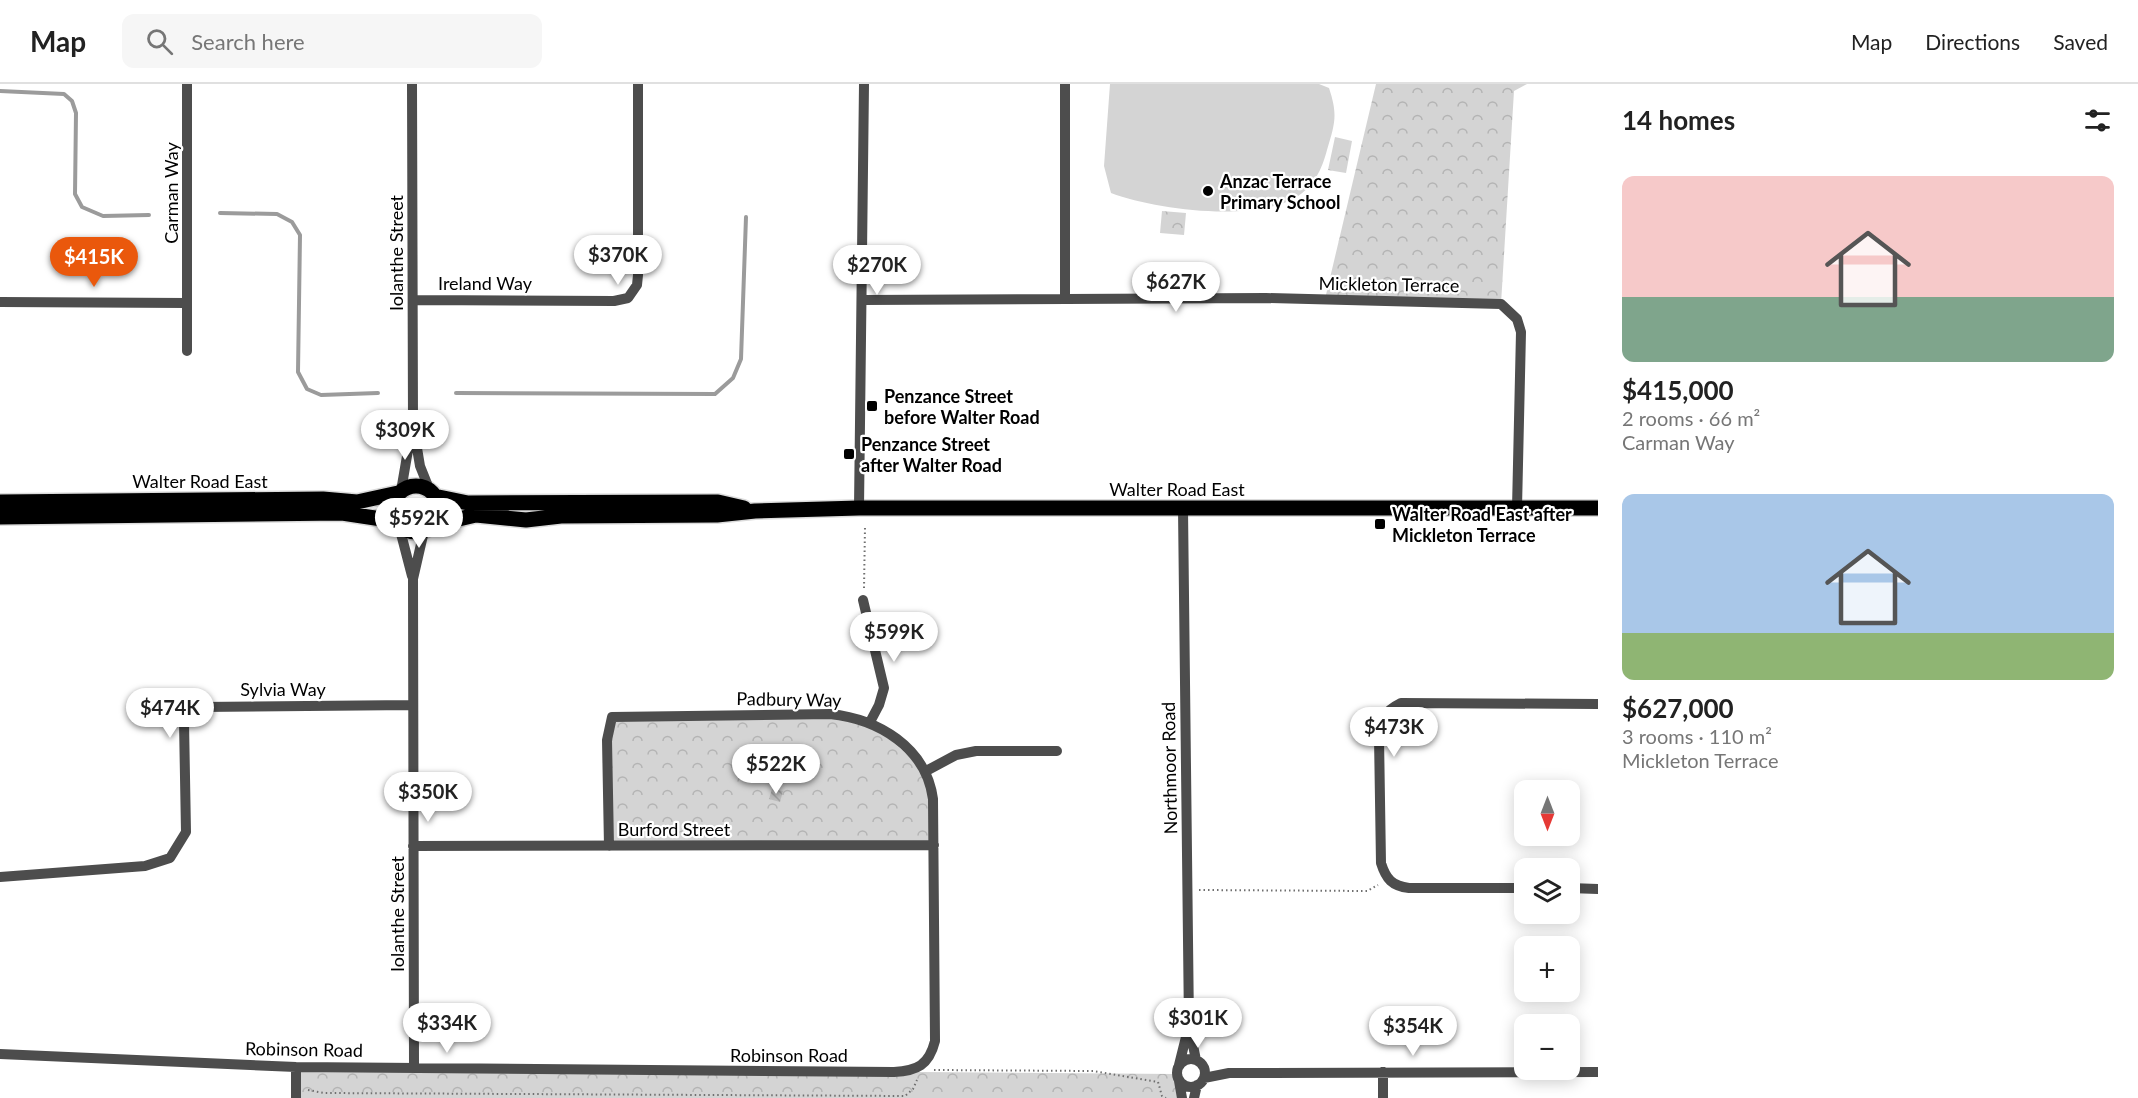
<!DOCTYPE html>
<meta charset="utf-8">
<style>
body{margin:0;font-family:Lato,sans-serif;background:#f6f6f6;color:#222;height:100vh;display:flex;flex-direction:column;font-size:22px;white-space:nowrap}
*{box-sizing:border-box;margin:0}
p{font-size:20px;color:#767676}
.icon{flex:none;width:33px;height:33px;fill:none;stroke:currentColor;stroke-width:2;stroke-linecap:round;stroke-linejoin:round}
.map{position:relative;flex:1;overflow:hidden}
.panel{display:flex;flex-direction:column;background:#fff;width:540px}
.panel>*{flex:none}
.needle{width:39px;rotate:180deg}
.tools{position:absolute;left:1514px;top:696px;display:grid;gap:12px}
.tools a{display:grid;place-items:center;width:66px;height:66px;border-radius:12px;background:#fff;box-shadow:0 3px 15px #0003;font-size:30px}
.price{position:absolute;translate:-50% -51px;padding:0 14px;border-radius:21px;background:#fff;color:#222;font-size:20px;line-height:39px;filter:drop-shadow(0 2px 3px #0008)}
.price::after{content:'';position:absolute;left:50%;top:36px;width:18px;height:14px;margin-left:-9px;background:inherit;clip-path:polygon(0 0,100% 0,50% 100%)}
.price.selected{background:#ea580c;color:#fff}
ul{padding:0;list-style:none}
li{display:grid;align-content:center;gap:12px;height:318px;padding:0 24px}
li span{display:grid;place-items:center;height:186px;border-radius:12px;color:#555}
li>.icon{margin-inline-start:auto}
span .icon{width:108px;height:108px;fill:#fffc;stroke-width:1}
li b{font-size:26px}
h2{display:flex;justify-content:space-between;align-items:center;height:72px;padding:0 24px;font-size:26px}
header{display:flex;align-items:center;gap:36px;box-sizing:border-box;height:84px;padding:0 30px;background:#fff;border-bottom:2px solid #e0e0e0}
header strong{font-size:28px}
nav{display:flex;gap:33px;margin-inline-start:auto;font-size:21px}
.search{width:420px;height:54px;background:#f6f6f6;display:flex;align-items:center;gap:15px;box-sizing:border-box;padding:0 21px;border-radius:12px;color:#767676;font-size:22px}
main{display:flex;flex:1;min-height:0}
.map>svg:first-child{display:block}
.forest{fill:url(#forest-crowns)}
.garden{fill:#d4d4d4}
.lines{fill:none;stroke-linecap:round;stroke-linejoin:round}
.stream{stroke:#9b9b9b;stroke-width:4}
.building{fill:url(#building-back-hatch)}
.major-casing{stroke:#dbdbdb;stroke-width:18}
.path{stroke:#6f6f6f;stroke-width:2;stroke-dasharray:1.5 3;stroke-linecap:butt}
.minor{stroke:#4d4d4d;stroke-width:10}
.major{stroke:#000;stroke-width:15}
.poi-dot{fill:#000;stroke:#fff;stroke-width:2}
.labels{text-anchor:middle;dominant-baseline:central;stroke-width:4.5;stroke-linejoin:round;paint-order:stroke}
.poi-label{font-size:18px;font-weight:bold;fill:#000;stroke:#fff;text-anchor:start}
.street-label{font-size:18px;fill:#000;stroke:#fff}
</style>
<header>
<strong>Map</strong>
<div class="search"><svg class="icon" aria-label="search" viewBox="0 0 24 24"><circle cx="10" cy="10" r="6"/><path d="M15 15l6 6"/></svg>Search here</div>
<nav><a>Map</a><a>Directions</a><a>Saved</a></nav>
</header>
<main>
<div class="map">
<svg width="1598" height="1014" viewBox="0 0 1598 1014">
<defs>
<pattern id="forest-crowns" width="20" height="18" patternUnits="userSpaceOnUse" patternTransform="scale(1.5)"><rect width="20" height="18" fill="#d4d4d4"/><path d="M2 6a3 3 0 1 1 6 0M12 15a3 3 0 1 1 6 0" fill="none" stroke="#b4b4b4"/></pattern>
<pattern id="building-back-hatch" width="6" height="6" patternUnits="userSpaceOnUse" patternTransform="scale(1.5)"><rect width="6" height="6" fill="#bdbdbd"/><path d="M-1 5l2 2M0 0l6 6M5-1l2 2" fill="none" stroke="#a1a1a1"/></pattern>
</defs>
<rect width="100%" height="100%" fill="#fff"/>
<path class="forest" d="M1376,0H1527L1514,7L1501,220L1325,215Z
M1335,53L1352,57L1346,89L1328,86Z
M1162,127L1186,129L1184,151L1160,149Z
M830,630L870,638L926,687L934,761L609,762L612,633Z
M296,983L1176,990L1182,1014H296Z"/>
<path class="garden" d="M1110,0H1319L1329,4C1338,31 1335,39 1327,66C1322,85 1314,103 1295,114C1251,138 1157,126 1111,109L1104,82Z"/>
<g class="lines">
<path class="stream" d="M0,7L64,10L72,17L76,29L75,110L82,123L103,132L149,131
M220,129L277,130L292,138L300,151L298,288L307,305L321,311L378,309
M456,309L715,310L733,294L741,275L746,133"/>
</g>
<path class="building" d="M772,705L783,707L780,718L769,715Z"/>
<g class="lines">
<g class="major-casing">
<path id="major" d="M393 425a23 23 0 1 1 46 0a23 23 0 1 1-46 0Z
M434,412L468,419L718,418L744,424
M0,418L323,415L357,418L398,409
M0,433L342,429L395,437
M433,441L476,431L526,436L561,432L717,431L755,427L859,424H1598"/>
</g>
<path class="path" d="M864,504L865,443
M1199,806L1367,807L1378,801
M934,986L1093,987L1158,998L1162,1012L1166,1014
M308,1006L324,1009L905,1012L913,1005L917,996"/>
<path class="minor" d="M187,0V267
M1065,215V0
M413,216L614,217L628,214L637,201L638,191V0
M863,216L1266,214L1501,220L1517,235L1521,248L1517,424
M0,218L187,219
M414,346L420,382L430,407
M401,407L413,337L412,0
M859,424L864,0
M1183,425L1189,942L1196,976
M399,442L412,492
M863,516L884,604L879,621L870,638
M926,687L956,671L976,667H1057
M413,762L934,761
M0,793L145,782L170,774L186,748L184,638L200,623L413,621
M1524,804H1409C1392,802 1386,795 1381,779L1379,653C1380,635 1385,627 1401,619L1598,620
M1569,804L1598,805
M0,970L296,983L894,988C917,987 929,981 935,957L933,715C926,663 878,635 830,630L612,633L607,656L609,762
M1177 989a14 14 0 1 1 28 0a14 14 0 1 1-28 0Z
M1179,981L1188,945
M414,984L413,495L424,447
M1383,988V1014
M1204,994L1229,989L1598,988
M1179,997L1182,1014
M296,1014V983
M1194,1014L1197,1001"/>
<use href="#major" class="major"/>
</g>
<g class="poi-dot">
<circle cx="1208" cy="107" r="6"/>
<rect x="866" y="316" width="12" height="12" rx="3"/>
<rect x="843" y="364" width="12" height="12" rx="3"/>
<rect x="1374" y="434" width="12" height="12" rx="3"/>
</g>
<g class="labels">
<g class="poi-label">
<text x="1220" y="97">Anzac Terrace<tspan x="1220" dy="21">Primary School</tspan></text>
<text x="884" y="312">Penzance Street<tspan x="884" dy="21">before Walter Road</tspan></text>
<text x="861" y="360">Penzance Street<tspan x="861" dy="21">after Walter Road</tspan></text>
<text x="1392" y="430">Walter Road East after<tspan x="1392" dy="21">Mickleton Terrace</tspan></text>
</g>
<g class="street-label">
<text transform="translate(171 109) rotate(-90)">Carman Way</text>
<text transform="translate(396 169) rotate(-90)">Iolanthe Street</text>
<text x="485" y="199">Ireland Way</text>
<text transform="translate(1389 200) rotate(1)">Mickleton Terrace</text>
<text x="200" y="397">Walter Road East</text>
<text x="1177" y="405">Walter Road East</text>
<text x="283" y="605">Sylvia Way</text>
<text transform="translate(789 615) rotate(1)">Padbury Way</text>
<text transform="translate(1169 684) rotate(-91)">Northmoor Road</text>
<text x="674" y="745">Burford Street</text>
<text transform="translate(397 830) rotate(-90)">Iolanthe Street</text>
<text transform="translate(304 965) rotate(1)">Robinson Road</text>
<text x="789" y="971">Robinson Road</text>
</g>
</g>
</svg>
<div class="tools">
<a><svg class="needle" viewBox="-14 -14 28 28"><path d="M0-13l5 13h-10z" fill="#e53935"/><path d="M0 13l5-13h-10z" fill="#767676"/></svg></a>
<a><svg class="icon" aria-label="layers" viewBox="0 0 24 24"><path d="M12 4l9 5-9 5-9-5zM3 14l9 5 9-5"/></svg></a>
<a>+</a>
<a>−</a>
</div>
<b class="price" style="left:618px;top:202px">$370K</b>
<b class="price selected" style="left:94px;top:204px">$415K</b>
<b class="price" style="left:877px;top:212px">$270K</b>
<b class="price" style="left:1176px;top:229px">$627K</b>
<b class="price" style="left:405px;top:377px">$309K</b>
<b class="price" style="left:419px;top:465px">$592K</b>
<b class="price" style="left:894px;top:579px">$599K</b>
<b class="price" style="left:170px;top:655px">$474K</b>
<b class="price" style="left:1394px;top:674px">$473K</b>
<b class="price" style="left:776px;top:711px">$522K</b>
<b class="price" style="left:428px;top:739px">$350K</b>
<b class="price" style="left:1198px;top:965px">$301K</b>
<b class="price" style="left:447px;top:970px">$334K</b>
<b class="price" style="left:1413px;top:973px">$354K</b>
</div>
<section class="panel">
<h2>14 homes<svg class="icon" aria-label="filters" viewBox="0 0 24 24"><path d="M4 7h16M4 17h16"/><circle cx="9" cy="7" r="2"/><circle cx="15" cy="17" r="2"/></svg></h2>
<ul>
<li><span style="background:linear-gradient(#f6c9c9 65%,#7fa58c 0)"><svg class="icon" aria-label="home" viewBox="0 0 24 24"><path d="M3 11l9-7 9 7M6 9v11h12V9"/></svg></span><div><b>$415,000</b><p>2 rooms · 66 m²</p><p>Carman Way</p></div></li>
<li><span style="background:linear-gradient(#a9c7e8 75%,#8fb573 0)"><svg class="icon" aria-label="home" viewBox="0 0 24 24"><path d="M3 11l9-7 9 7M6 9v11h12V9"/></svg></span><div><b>$627,000</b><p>3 rooms · 110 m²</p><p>Mickleton Terrace</p></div></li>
</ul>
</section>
</main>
